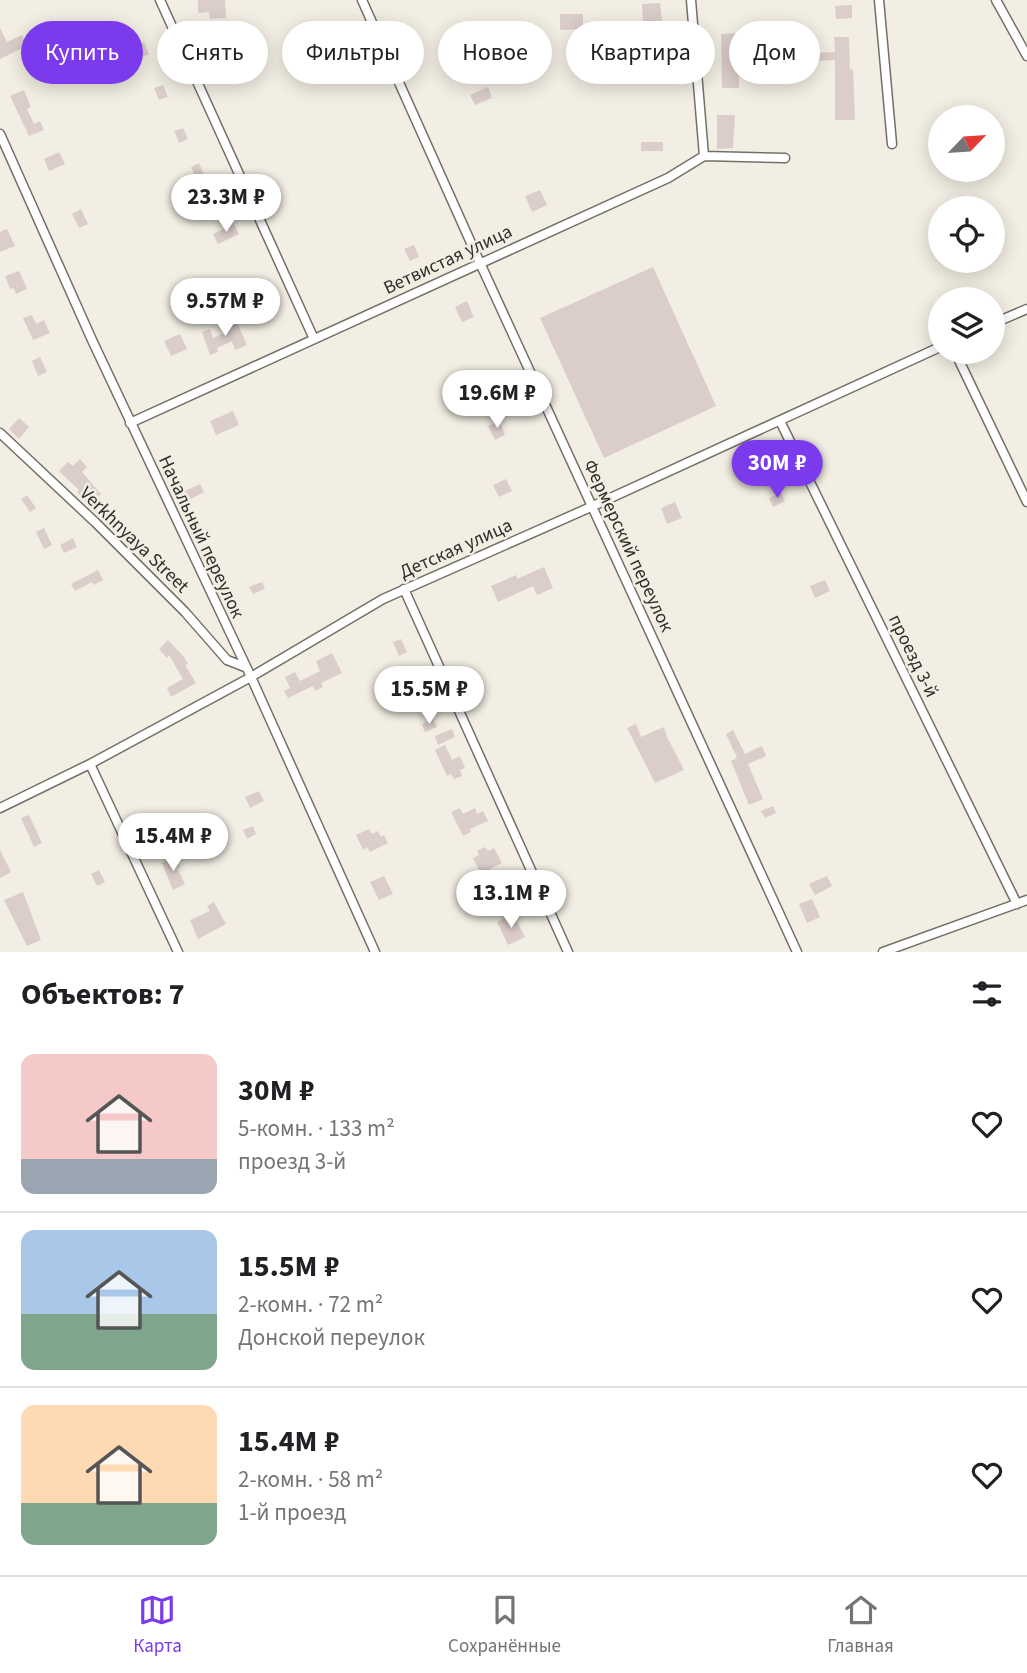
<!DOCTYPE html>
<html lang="ru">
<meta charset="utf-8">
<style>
body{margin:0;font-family:"Source Sans 3",sans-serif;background:#f6f6f6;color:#202124;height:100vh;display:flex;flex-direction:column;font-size:26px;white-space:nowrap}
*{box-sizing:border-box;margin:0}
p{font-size:23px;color:#757577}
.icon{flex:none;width:38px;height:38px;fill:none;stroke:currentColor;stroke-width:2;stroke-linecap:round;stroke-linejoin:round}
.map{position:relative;height:952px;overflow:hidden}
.details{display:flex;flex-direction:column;background:#fff;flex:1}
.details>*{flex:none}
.hud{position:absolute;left:21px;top:21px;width:985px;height:63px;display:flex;gap:14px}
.needle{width:46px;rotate:65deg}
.buttons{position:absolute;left:928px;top:105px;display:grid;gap:14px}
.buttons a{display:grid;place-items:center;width:77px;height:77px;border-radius:50%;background:#fff;box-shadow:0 4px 18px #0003;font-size:35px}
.price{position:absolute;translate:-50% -60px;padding:0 16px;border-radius:24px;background:#fff;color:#222;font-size:23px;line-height:46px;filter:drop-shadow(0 2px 4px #0008)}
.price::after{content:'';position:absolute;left:50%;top:42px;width:21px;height:16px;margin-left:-10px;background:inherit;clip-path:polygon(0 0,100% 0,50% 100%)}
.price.on{background:#7c3aed;color:#fff}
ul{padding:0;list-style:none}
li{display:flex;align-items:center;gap:21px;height:175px;padding:0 21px}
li+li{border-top:2px solid #e0e0e0}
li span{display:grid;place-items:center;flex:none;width:196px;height:140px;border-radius:14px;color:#555}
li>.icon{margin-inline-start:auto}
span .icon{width:84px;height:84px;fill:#fffc;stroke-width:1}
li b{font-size:30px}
h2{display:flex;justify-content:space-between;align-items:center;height:84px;padding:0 21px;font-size:30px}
.chip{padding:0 24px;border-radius:32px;background:#fff;box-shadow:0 4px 18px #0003;font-size:24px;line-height:63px}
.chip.on{background:#7c3aed;color:#fff}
.tab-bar{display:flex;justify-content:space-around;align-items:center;height:98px;border-top:2px solid #e0e0e0;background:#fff;font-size:19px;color:#757577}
.tab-bar a{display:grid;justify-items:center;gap:4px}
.tab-bar .on{color:#7c3aed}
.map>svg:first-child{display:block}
.building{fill:#dbcdca}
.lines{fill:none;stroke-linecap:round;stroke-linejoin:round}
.street-casing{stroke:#747066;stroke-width:11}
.street{stroke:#fff;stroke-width:8}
.labels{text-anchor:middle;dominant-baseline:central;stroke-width:5;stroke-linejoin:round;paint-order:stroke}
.street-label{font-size:19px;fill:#312f2b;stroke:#f2eee3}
</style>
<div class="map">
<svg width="1027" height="952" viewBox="0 0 1027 952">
<rect width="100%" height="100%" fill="#f2eee3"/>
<path class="building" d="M198,0H225L226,18L210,19L209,12L198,13Z
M660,3L662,21L643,22L642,4Z
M852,5V18L836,19L835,6Z
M560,14H583V29L560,30Z
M0,28L7,42L22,35L27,46L0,59Z
M739,33V44H733L734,70H739V88H722L721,34Z
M834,37H849L850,70L853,69L855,120H835V60L814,61V53L835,52Z
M144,42L149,54L140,58L135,46Z
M656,49L657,60L636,61V50Z
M225,52L233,67L221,73L213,57Z
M346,56L356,75L340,83L331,63Z
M163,85L168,97L159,100L154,88Z
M488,87L492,98L475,105L470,95Z
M24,90L31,107L27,109L34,124L40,121L44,130L29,136L10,96Z
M717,115H735L733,148L717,149Z
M183,128L188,139L179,143L174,131Z
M641,142H663V151H641Z
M59,152L65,164L49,171L44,159Z
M199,163L204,175L196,179L191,167Z
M540,190L547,205L532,212L525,196Z
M216,199L221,211L212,215L207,203Z
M81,209L88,224L79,228L72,214Z
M234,224L239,234L218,244L213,234Z
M7,229L15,246L0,252V232Z
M414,245L419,257L410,261L404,249Z
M653,267L716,406L604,458L540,318Z
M19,271L27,289L16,294L13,288L10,289L5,276Z
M467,301L474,317L462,322L455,307Z
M32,315L36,324L44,320L50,333L33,340L23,318Z
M236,320L247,345L235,350L232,341L217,348L218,352L210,355L202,332L210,329L213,338L227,332L225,325Z
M180,334L187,349L171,356L164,341Z
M40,357L47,372L38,376L32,361Z
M233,411L239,425L216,435L210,421Z
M19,418L29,427L19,439L9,429Z
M499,421L505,435L495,440L488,426Z
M80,459L87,467L82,472L101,494L89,505L77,492L79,490L59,471L68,462L73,466Z
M506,479L512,491L499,497L493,485Z
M200,484L204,492L189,500L185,491Z
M781,493L785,501L773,507L769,498Z
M27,495L36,508L30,512L21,499Z
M675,502L682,518L667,524L661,508Z
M44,528L52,545L44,549L36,532Z
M73,538L77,547L64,553L60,545Z
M544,567L553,588L537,595L533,586L498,602L491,586L516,575L517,579Z
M98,570L103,580L94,585L92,582L75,591L71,584Z
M825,580L830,591L815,598L810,586Z
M262,582L265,589L253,594L249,587Z
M401,639L407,652L399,656L393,642Z
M168,640L184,657L188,664L185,665L196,683L171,697L167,688L183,679L169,655L167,658L159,649Z
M332,653L342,673L321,683L323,687L315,691L313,686L288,698L284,691L290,688L285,677L295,672L300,681L320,671L316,661Z
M433,719L437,727L425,732L422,724Z
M636,724L641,737L664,727L667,737L684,770L655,783L627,728Z
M452,729L455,737L438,745L435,736Z
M733,730L745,754L762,746L766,756L748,764L763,799L749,805L731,761L737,758L726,734Z
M445,745L452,760L460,756L465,768L460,770L462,776L454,779L451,774L447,776L435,750Z
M259,791L264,801L250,808L245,797Z
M773,806L776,813L765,818L761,811Z
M460,808L463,814L475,808L477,814L483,811L488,821L470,829L471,832L463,836L451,812Z
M29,815L42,843L34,847L21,818Z
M253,826L256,834L247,839L243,830Z
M369,829L372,834L378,831L381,837L384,835L388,843L370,852L367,847L363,850L356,835Z
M485,847L488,851L494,848L502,863L490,869L505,900L485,909L480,900L491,895L473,858L479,855L477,851Z
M0,850L11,872L0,878Z
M175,857L180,867L177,868L185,884L173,890L162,863Z
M99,870L105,882L97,886L91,874Z
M384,876L393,894L379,900L370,882Z
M827,876L832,886L815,895L809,884Z
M23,892L41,940L27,946L4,900Z
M518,896L522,904L511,909L507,901Z
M812,899L820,917L807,923L799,904Z
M214,902L226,924L198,939L190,920L210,911L207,906Z
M513,914L525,937L508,945L497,922Z"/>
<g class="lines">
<g class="street-casing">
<path id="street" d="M160,0L314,339
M362,0L480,263L797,952
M691,0L704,156
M879,0L892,144
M996,0L1027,56
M0,134L92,340L251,677L375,952
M992,324L1027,309
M955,352L1027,502
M780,421L1017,904
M130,423L668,178L704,156L785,158
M0,433L96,523L185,612L227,660L245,667
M404,589L568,952
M90,764L178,952
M0,808L90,764L251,677L383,599L593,506L940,347
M883,952L1027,900"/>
</g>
<use href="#street" class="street"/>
</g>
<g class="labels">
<g class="street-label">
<text transform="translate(448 260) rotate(-25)">Ветвистая улица</text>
<text transform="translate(201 537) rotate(65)">Начальный переулок</text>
<text transform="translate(134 540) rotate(44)">Verkhnyaya Street</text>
<text transform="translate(628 546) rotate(65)">Фермерский переулок</text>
<text transform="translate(456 549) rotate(-24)">Детская улица</text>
<text transform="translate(913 656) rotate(64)">проезд 3-й</text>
</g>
</g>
</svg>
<div class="buttons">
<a><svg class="needle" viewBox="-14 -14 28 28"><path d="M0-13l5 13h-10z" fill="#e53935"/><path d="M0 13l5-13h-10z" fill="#757577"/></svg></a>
<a><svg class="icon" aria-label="locate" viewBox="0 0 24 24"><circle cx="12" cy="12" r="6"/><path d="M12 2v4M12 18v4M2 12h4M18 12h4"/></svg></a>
<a><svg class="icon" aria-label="layers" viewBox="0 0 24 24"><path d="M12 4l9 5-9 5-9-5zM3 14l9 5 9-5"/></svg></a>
</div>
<b class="price" style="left:226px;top:234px">23.3M ₽</b>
<b class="price" style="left:225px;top:338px">9.57M ₽</b>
<b class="price" style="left:497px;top:430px">19.6M ₽</b>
<b class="price on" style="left:777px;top:500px">30M ₽</b>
<b class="price" style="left:429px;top:726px">15.5M ₽</b>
<b class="price" style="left:173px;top:873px">15.4M ₽</b>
<b class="price" style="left:511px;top:930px">13.1M ₽</b>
<div class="hud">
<a class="chip on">Купить</a>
<a class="chip">Снять</a>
<a class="chip">Фильтры</a>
<a class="chip">Новое</a>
<a class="chip">Квартира</a>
<a class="chip">Дом</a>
</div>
</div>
<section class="details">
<h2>Объектов: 7<svg class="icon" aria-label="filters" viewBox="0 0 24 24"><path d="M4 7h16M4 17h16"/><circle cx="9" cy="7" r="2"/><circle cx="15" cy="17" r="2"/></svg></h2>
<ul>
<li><span style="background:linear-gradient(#f6c9c9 75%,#9aa5b1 0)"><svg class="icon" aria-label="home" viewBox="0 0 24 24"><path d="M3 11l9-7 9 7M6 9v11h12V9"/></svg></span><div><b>30M ₽</b><p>5-комн. · 133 m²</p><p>проезд 3-й</p></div><svg class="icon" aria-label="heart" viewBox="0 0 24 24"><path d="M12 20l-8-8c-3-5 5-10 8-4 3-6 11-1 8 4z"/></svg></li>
<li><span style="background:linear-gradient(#a9c7e8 60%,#7fa58c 0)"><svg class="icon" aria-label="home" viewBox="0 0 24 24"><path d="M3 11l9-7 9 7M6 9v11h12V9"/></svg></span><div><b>15.5M ₽</b><p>2-комн. · 72 m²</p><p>Донской переулок</p></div><svg class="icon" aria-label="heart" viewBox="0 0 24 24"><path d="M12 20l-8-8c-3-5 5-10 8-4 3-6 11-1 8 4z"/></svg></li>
<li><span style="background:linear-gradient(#ffd9b3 70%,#7fa58c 0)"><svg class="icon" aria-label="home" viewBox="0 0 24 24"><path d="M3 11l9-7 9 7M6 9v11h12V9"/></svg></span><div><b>15.4M ₽</b><p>2-комн. · 58 m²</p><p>1-й проезд</p></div><svg class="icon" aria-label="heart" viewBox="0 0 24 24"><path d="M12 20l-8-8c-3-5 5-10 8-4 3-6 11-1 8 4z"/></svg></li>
</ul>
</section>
<nav class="tab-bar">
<a class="on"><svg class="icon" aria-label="map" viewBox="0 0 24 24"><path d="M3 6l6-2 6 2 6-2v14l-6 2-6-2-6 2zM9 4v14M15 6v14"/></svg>Карта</a>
<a><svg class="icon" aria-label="saved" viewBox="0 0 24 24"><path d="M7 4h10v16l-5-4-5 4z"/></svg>Сохранённые</a>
<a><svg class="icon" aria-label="home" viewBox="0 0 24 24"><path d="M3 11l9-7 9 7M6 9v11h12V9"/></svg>Главная</a>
</nav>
